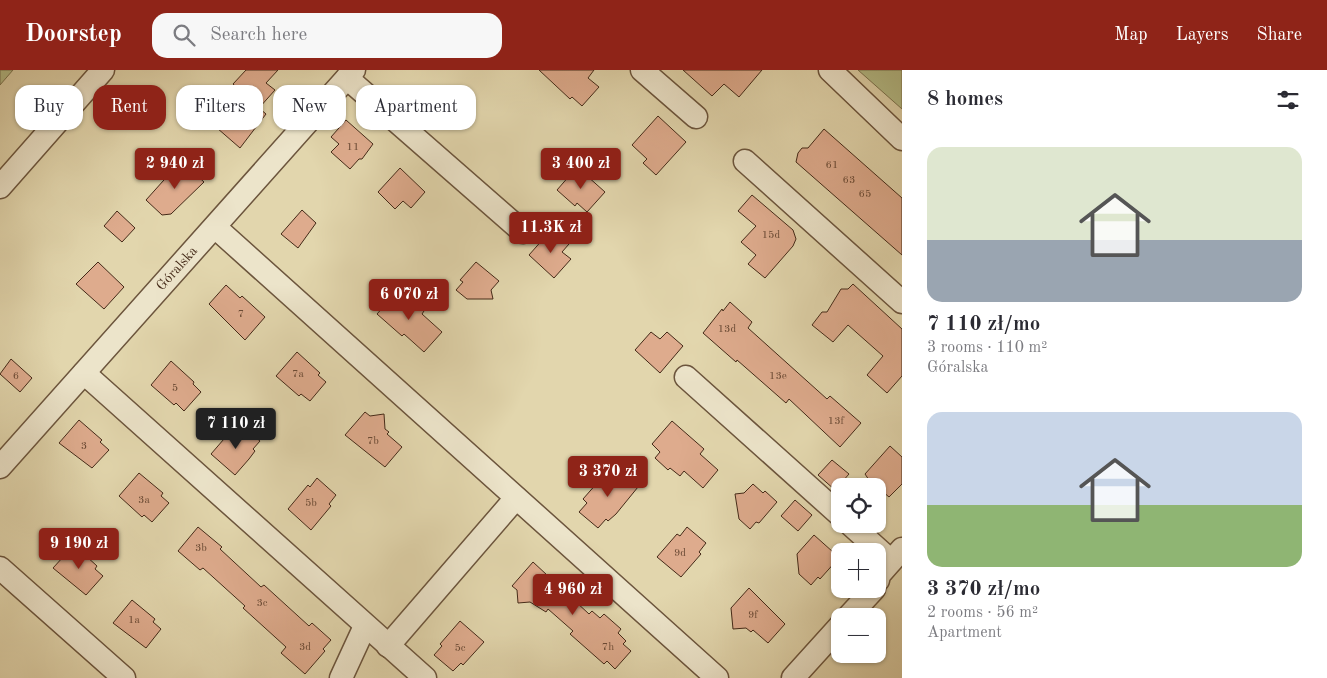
<!DOCTYPE html>
<meta charset="utf-8">
<style>
body{margin:0;font-family:"Old Standard TT",serif;background:#f7f7f7;color:#2b2b33;height:100vh;display:flex;flex-direction:column;font-size:19px;white-space:nowrap}
*{box-sizing:border-box;margin:0}
p{font-size:16px;color:#7c7c81}
.icon{flex:none;width:28px;height:28px;fill:none;stroke:currentColor;stroke-width:2;stroke-linecap:round;stroke-linejoin:round}
.map{position:relative;flex:1;overflow:hidden}
.details{display:flex;flex-direction:column;background:#fff;width:425px}
.details>*{flex:none}
.hud{position:absolute;left:15px;top:15px;width:475px;height:45px;display:flex;gap:10px}
.fabs{position:absolute;left:831px;top:408px;display:grid;gap:10px}
.fabs a{display:grid;place-items:center;width:55px;height:55px;border-radius:10px;background:#fff;box-shadow:0 1px 4px #0004;font-size:25px}
.price{position:absolute;translate:-50% -42px;padding:0 11px;border-radius:5px;background:#8f2418;color:#fff;font-size:16px;line-height:32px;filter:drop-shadow(0 1px 2px #0008)}
.price::after{content:'';position:absolute;left:50%;top:30px;width:15px;height:11px;margin-left:-8px;background:inherit;clip-path:polygon(0 0,100% 0,50% 100%)}
.price.on{background:#222;color:#fff}
ul{padding:0;list-style:none}
li{display:grid;align-content:center;gap:10px;height:265px;padding:0 25px}
li span{display:grid;place-items:center;height:155px;border-radius:15px;color:#555}
li>.icon{margin-inline-start:auto}
span .icon{width:90px;height:90px;fill:#fffc;stroke-width:1}
li b{font-size:21px}
h2{display:flex;justify-content:space-between;align-items:center;height:60px;padding:0 25px;font-size:21px}
.chip{padding:0 18px;border-radius:15px;background:#fff;box-shadow:0 1px 4px #0004;font-size:18px;line-height:45px}
.chip.on{background:#8f2418;color:#fff}
header{display:flex;align-items:center;gap:30px;box-sizing:border-box;height:70px;padding:0 25px;background:#8f2418;color:#fff}
header strong{font-size:24px}
nav{display:flex;gap:28px;margin-inline-start:auto;font-size:18px}
.search{width:350px;height:45px;background:#f7f7f7;display:flex;align-items:center;gap:12px;box-sizing:border-box;padding:0 18px;border-radius:15px;color:#7c7c81;font-size:19px}
main{display:flex;flex:1;min-height:0}
.map>svg:first-child{display:block}
.green{fill:#b5bd88;stroke:#7c7450}
.building{fill:#deab8d;stroke:#442a18}
.lines{fill:none;stroke-linecap:round;stroke-linejoin:round}
.minor-casing{stroke:#6c553d;stroke-width:25}
.minor{stroke:#ece4ca;stroke-width:22}
.labels{text-anchor:middle;dominant-baseline:central;stroke-width:5;stroke-linejoin:round;paint-order:stroke}
.number-label{font-size:11px;fill:#6a4a35}
.street-label{font-size:14px;fill:#442a18;stroke:#ece4ca}
</style>
<header>
<strong>Doorstep</strong>
<div class="search"><svg class="icon" aria-label="search" viewBox="0 0 24 24"><circle cx="10" cy="10" r="6"/><path d="M15 15l6 6"/></svg>Search here</div>
<nav><a>Map</a><a>Layers</a><a>Share</a></nav>
</header>
<main>
<div class="map">
<svg width="902" height="608" viewBox="0 0 902 608">
<rect width="100%" height="100%" fill="#e2d6ad"/>
<filter id="stains"><feTurbulence type="fractalNoise" baseFrequency=".004" numOctaves="4"/><feColorMatrix values="0 0 0 0 .2 0 0 0 0 .09 0 0 0 0 .02 0 0 0 .5 -.17"/></filter>
<radialGradient id="worn" r=".72"><stop offset=".6" stop-color="#630" stop-opacity="0"/><stop offset="1" stop-color="#630" stop-opacity=".3"/></radialGradient>
<path class="green" d="M0,0H13L0,15Z
M858,0H902V39Z"/>
<path class="building" d="M246,0H278L266,13L275,20L259,38L266,44L240,78L217,58L245,25L233,14Z
M539,0H594L588,8L599,17L582,36L572,27L570,29Z
M683,0H762L739,27L724,14L712,26Z
M658,46L686,72L656,105L643,93L647,89L632,75Z
M346,50L373,74L362,89H359L350,99L331,82L339,74L331,67Z
M824,59L902,128V185L796,92L798,83L802,78H808Z
M181,91L204,112L171,144L162,145L146,130Z
M577,97L605,122L587,142L577,133L575,136L557,120Z
M400,98L425,122L411,138L403,131L395,139L378,122Z
M752,125L793,160L796,169L793,176L765,208L748,194L756,185L741,172L756,156L738,141Z
M302,140L316,153L298,178L281,164Z
M117,141L135,158L122,172L104,156Z
M552,159L569,174L562,182L571,189L554,208L529,185Z
M98,192L124,217L104,239L76,214Z
M476,192L499,211L491,220L493,229H467L456,220L463,212L460,210Z
M853,214L902,259V306L887,323L867,305L883,286L848,255L833,272L812,255L822,242H827L841,219H848Z
M226,215L240,228L242,226L265,247L245,270L209,234Z
M399,219L424,241L422,244L442,262L424,282L404,264L402,266L377,244Z
M730,232L752,252L748,258L827,329L830,326L861,353L840,377L789,329L786,333L737,290L736,292L703,263L722,239L723,241Z
M651,262L660,269L667,262L683,276L660,303L635,280Z
M297,282L320,303L318,305L326,312L310,331L301,324L299,326L276,306Z
M11,289L32,308L20,322L0,304Z
M171,291L194,312L193,314L201,322L184,341L176,333L174,335L151,315Z
M365,342L370,346L384,344L385,359L389,362L387,364L402,377L385,397L345,365Z
M79,350L102,370L100,372L109,380L92,398L59,373Z
M672,351L704,379L700,384L718,400L703,418L684,401L680,406L670,398L668,400L655,388L660,382L652,374Z
M240,355L260,371L253,379L255,381L249,389L235,405L211,384L230,362L232,364Z
M890,376L902,387V414L889,427L882,421H878V416H873L865,404Z
M832,390L849,404L835,420L818,405Z
M616,398L638,417L616,444L608,451L606,449L598,458L579,442L587,433L583,429L605,404L608,406Z
M139,403L163,423L161,426L169,433L152,452L144,445L142,447L119,426Z
M317,408L336,425L329,434L331,436L311,460L288,439L308,415L310,417Z
M753,414L763,423L765,421L777,432L759,453L756,452L750,459L739,449L735,424L744,423Z
M795,430L812,445L798,461L781,446Z
M198,457L222,477L220,479L261,517L264,515L309,556L312,553L331,570L323,579L325,581L305,604L281,583L286,577L243,538L245,536L203,498L200,500L178,481Z
M687,457L706,473L699,482L701,484L681,507L657,487L677,464L680,466Z
M814,465L833,482L831,484L837,490L820,509L818,507L811,515L799,504L797,484Z
M74,475L97,496L95,499L103,506L86,525L53,498Z
M533,492L589,544L592,541L600,548L604,544L621,559L618,563L626,571L623,574L631,581L615,599L607,591L604,594L570,564L573,561L548,539L546,542L530,532L518,533L517,520L512,516Z
M749,518L785,554L768,573L753,560L751,562L746,558L733,559L731,538Z
M132,530L155,549L153,552L161,559L146,578L113,553Z
M460,551L484,572L463,595L461,593L453,601L434,585L442,576L440,574Z"/>
<g class="lines">
<g class="minor-casing">
<g id="minor">
<path d="M642,0L696,47"/>
<path d="M830,0L902,69"/>
<path d="M347,8L523,162"/>
<path d="M745,91L902,232"/>
<path d="M0,117L103,0"/>
<path d="M215,157L717,608"/>
<path d="M84,303L425,608"/>
<path d="M686,307L840,445"/>
<path id="s1" d="M0,397L354,0"/>
<path d="M850,454L891,491"/>
<path d="M0,498L124,608"/>
<path d="M878,510L879,505L902,479"/>
<path d="M849,546L874,519"/>
<path d="M388,576L516,428"/>
<path d="M341,608L365,556"/>
<path d="M793,608L840,556"/>
</g>
</g>
<use href="#minor" class="minor"/>
</g>
<g class="labels">
<g class="number-label">
<text x="353" y="77">11</text>
<text x="832" y="95">61</text>
<text x="849" y="110">63</text>
<text x="865" y="124">65</text>
<text x="771" y="165">15d</text>
<text x="241" y="244">7</text>
<text x="727" y="259">13d</text>
<text x="298" y="304">7a</text>
<text x="16" y="306">6</text>
<text x="778" y="306">13e</text>
<text x="175" y="318">5</text>
<text x="836" y="351">13f</text>
<text x="373" y="371">7b</text>
<text x="84" y="376">3</text>
<text x="144" y="430">3a</text>
<text x="311" y="433">5b</text>
<text x="201" y="478">3b</text>
<text x="680" y="483">9d</text>
<text x="262" y="533">3c</text>
<text x="753" y="545">9f</text>
<text x="134" y="550">1a</text>
<text x="305" y="577">3d</text>
<text x="608" y="577">7h</text>
<text x="460" y="578">5c</text>
</g>
<g class="street-label">
<text stroke="none"><textPath href="#s1" startOffset="266">Góralska</textPath></text>
</g>
</g>
<rect width="100%" height="100%" filter="url(#stains)"/>
<rect width="100%" height="100%" fill="url(#worn)"/>
</svg>
<div class="fabs">
<a><svg class="icon" aria-label="locate" viewBox="0 0 24 24"><circle cx="12" cy="12" r="6"/><path d="M12 2v4M12 18v4M2 12h4M18 12h4"/></svg></a>
<a>+</a>
<a>−</a>
</div>
<b class="price" style="left:175px;top:120px">2 940 zł</b>
<b class="price" style="left:581px;top:120px">3 400 zł</b>
<b class="price" style="left:551px;top:184px">11.3K zł</b>
<b class="price" style="left:409px;top:251px">6 070 zł</b>
<b class="price on" style="left:236px;top:380px">7 110 zł</b>
<b class="price" style="left:608px;top:428px">3 370 zł</b>
<b class="price" style="left:79px;top:500px">9 190 zł</b>
<b class="price" style="left:573px;top:546px">4 960 zł</b>
<div class="hud">
<a class="chip">Buy</a>
<a class="chip on">Rent</a>
<a class="chip">Filters</a>
<a class="chip">New</a>
<a class="chip">Apartment</a>
</div>
</div>
<section class="details">
<h2>8 homes<svg class="icon" aria-label="filters" viewBox="0 0 24 24"><path d="M4 7h16M4 17h16"/><circle cx="9" cy="7" r="2"/><circle cx="15" cy="17" r="2"/></svg></h2>
<ul>
<li><span style="background:linear-gradient(#dfe7d0 60%,#9aa5b1 0)"><svg class="icon" aria-label="home" viewBox="0 0 24 24"><path d="M3 11l9-7 9 7M6 9v11h12V9"/></svg></span><div><b>7 110 zł/mo</b><p>3 rooms · 110 m²</p><p>Góralska</p></div></li>
<li><span style="background:linear-gradient(#c9d6e8 60%,#8fb573 0)"><svg class="icon" aria-label="home" viewBox="0 0 24 24"><path d="M3 11l9-7 9 7M6 9v11h12V9"/></svg></span><div><b>3 370 zł/mo</b><p>2 rooms · 56 m²</p><p>Apartment</p></div></li>
</ul>
</section>
</main>
